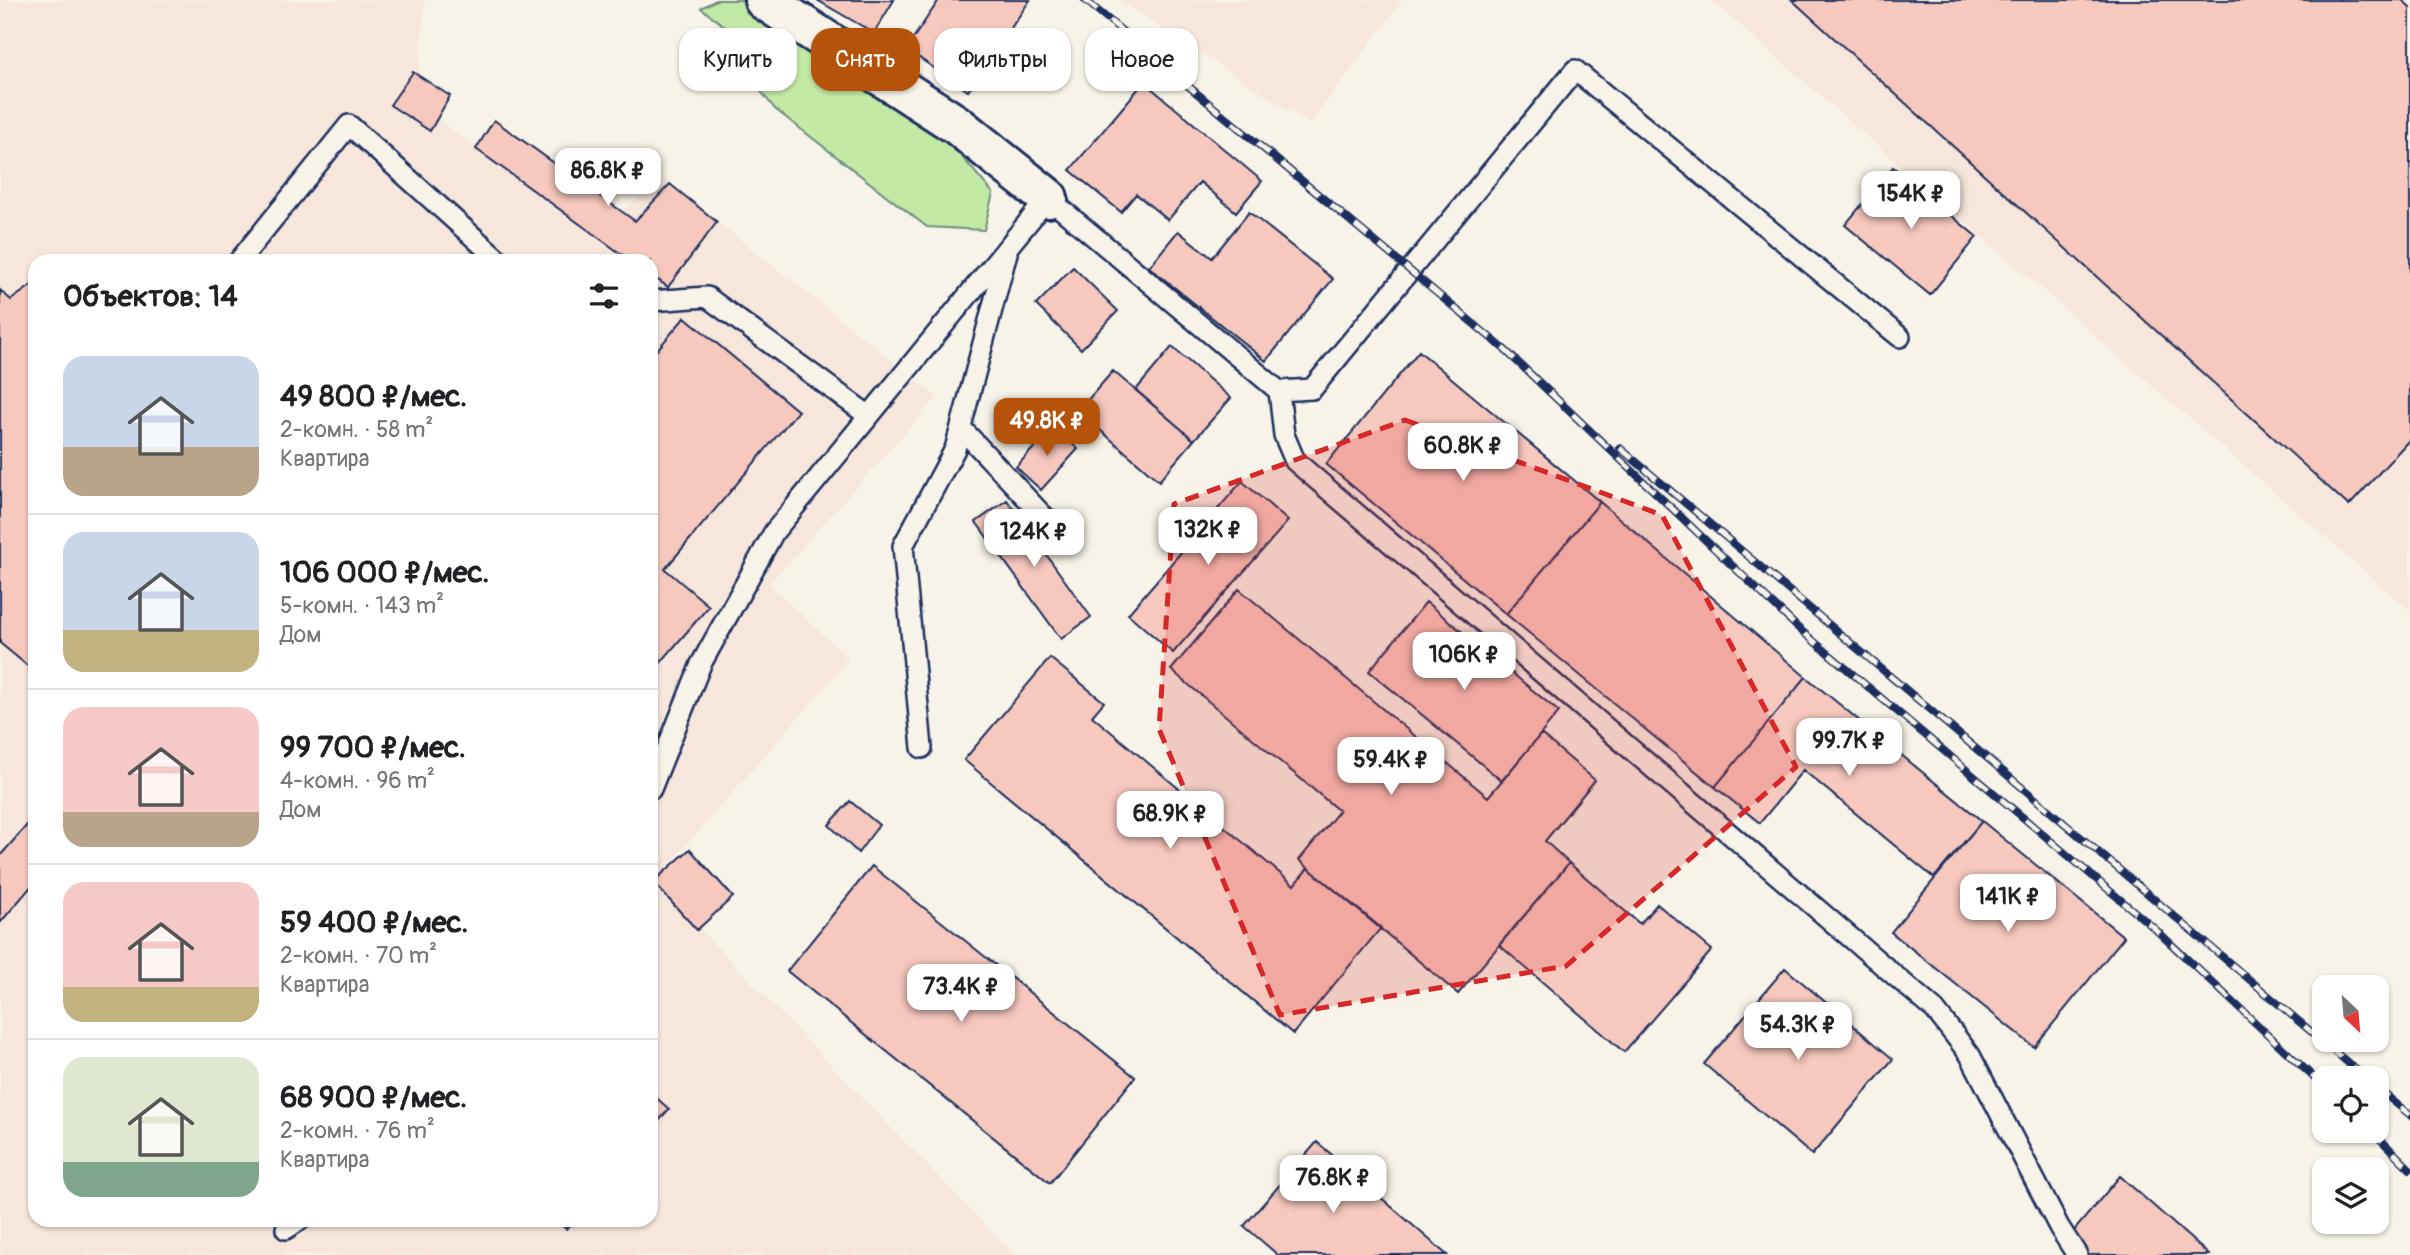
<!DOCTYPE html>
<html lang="ru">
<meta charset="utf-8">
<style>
body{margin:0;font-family:Pangolin,sans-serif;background:#f6f6f6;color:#202124;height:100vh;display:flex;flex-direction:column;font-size:26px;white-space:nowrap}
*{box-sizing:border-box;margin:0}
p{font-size:23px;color:#757577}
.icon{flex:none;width:38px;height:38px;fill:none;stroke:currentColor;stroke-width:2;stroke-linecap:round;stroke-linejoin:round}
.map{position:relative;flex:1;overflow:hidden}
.drawer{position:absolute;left:28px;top:254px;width:630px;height:973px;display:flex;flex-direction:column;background:#fff;border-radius:21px;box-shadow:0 2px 5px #0004}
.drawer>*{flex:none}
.top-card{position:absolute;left:679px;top:28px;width:665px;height:63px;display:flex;gap:14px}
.needle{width:46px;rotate:154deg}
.fabs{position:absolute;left:2312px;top:975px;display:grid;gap:14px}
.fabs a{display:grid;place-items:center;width:77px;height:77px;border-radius:14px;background:#fff;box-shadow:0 2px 5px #0004;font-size:35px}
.price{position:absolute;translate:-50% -60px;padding:0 16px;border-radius:14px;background:#fff;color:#222;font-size:23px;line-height:46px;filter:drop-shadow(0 2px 4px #0008)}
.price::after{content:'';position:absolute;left:50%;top:42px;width:21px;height:16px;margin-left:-10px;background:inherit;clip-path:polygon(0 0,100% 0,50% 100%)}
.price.on{background:#b45309;color:#fff}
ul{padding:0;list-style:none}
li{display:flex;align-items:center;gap:21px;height:175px;padding:0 35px}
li+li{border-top:2px solid #e0e0e0}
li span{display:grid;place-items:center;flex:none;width:196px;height:140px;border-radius:21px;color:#555}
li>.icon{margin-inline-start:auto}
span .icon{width:84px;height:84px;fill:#fffc;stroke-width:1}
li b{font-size:30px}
h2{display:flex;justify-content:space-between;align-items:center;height:84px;padding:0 35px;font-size:30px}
.chip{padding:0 24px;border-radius:21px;background:#fff;box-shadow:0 2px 5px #0004;font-size:24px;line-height:63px}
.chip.on{background:#b45309;color:#fff}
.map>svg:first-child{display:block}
.built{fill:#f7e6db;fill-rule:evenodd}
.green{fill:#c2eaa5;stroke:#6e8c82;stroke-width:2}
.building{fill:#f7c8be;stroke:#1b2f5e;stroke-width:2}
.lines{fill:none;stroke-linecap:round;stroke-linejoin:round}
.lane-casing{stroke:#1b2f5e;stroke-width:24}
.street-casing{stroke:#1b2f5e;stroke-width:44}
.lane{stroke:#f7f3e8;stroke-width:19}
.street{stroke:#f7f3e8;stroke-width:38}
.rail-casing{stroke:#1b2f5e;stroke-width:8}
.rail{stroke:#f7f3e8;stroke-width:5;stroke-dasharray:16;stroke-linecap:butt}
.marked{fill:#d62828;fill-opacity:0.2;stroke:#d62828;stroke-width:5;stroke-dasharray:14 9;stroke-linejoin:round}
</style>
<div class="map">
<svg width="2410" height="1255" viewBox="0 0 2410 1255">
<rect width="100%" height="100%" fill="#f7f3e8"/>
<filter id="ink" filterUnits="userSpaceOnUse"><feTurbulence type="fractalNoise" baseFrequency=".0143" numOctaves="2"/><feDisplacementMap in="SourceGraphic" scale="14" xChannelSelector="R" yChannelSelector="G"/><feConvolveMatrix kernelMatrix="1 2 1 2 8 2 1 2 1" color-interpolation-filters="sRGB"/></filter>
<g filter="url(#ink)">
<path class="built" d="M0,0H425L416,103L589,234L665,180L937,397L769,584L849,659L654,882L1014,1255H0ZM35,261H651V1220H35Z
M1119,0H1403L1310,124Z
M1711,0H2410V611Z"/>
<path class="green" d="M716,0H742L881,93L957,151L993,193L984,230L927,227L775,109L748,75L763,56L701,8Z"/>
<path class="building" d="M817,0H894L874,33Z
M939,0H1030L968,91L906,49Z
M1792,0H2402L2410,7V439L2349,506Z
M413,72L450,96L430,131L390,105Z
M1144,82L1262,181L1236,212L1200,182L1168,220L1136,194L1121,212L1070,170Z
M494,120L635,221L670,184L717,222L668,287L651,275V261H631L476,149Z
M1893,167L1977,237L1930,295L1845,225Z
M1249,212L1333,279L1266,361L1149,267L1178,231L1212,258Z
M1073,267L1118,311L1081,349L1036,305Z
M35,283V672L0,643V290L11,300Z
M685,317L798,411L665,569L709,606L651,674V357Z
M1172,347L1231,398L1194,440L1136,390Z
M1419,351L1600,502L1506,614L1326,464Z
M1113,371L1194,440L1159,481L1078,411Z
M1053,427L1078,449L1041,490L1016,467Z
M1242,481L1288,521L1173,653L1128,614Z
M1007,500L1091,617L1061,639L976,522Z
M1600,502L1806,677L1715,787L1506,614Z
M1239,589L1488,797L1541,734L1595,780L1545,841L1569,863L1458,994L1299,860L1339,811L1171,670Z
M1426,602L1559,712L1502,781L1369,671Z
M1050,658L1104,702L1092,716L1294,885L1308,868L1381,928L1293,1034L964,760Z
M1806,677L1982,821L1934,878L1803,770L1760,823L1715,787Z
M850,801L879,825L858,853L829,825Z
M35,816V882L0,923V856Z
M1982,821L2124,937L2034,1047L1891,932Z
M690,849L733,897L697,930L653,882Z
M1569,863L1640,924L1657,904L1712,950L1624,1052L1499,945Z
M872,866L1135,1077L1050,1183L787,971Z
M1785,968L1893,1059L1812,1155L1704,1064Z
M651,1093L669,1109L651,1130Z
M1317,1142L1447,1255H1278L1244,1226Z
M2120,1176L2209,1255H2077L2067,1239Z
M555,1220H575L566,1229Z"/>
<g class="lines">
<g class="lane-casing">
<path id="lane" d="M239,261L349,125L500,261
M651,301L707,297L869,416
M1279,391L1284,435L1295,461L1935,1010L1970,1055L2059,1227L2077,1255
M961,428L1047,520
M922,748L903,546L955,449L1007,253
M651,789L701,664L774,532L1048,198L1279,391L1312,389L1575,70L1900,337
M286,1229L300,1220"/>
</g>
<g class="street-casing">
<path id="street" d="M764,0L957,125L1048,198"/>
</g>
<use href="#lane" class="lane"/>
<use href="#street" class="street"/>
<g class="rail-casing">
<path id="rail" d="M1085,0L1504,349L1797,627L2154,928L2324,1087
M1620,448L2366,1078
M2376,1087L2410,1115
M2371,1130L2410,1169"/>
</g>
<use href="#rail" class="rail"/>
</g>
</g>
<path class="marked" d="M1405,420L1662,515L1796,767L1566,966L1280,1015L1159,729L1174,504Z"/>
</svg>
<div class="fabs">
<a><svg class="needle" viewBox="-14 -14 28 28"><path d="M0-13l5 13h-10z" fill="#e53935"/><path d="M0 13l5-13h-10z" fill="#757577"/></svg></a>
<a><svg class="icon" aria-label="locate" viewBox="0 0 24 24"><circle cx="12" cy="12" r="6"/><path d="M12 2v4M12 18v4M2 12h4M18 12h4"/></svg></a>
<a><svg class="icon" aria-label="layers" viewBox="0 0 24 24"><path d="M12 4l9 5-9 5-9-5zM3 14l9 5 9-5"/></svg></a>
</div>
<b class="price" style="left:608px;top:208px">86.8K ₽</b>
<b class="price" style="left:1911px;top:231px">154K ₽</b>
<b class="price on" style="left:1047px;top:458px">49.8K ₽</b>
<b class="price" style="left:1463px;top:483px">60.8K ₽</b>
<b class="price" style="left:1208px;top:567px">132K ₽</b>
<b class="price" style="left:1034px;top:569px">124K ₽</b>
<b class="price" style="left:1464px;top:692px">106K ₽</b>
<b class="price" style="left:1849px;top:778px">99.7K ₽</b>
<b class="price" style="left:1391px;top:797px">59.4K ₽</b>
<b class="price" style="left:1170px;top:851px">68.9K ₽</b>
<b class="price" style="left:2008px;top:934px">141K ₽</b>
<b class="price" style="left:961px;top:1024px">73.4K ₽</b>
<b class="price" style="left:1798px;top:1062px">54.3K ₽</b>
<b class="price" style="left:1333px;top:1215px">76.8K ₽</b>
<div class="top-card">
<a class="chip">Купить</a>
<a class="chip on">Снять</a>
<a class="chip">Фильтры</a>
<a class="chip">Новое</a>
</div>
<section class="drawer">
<h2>Объектов: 14<svg class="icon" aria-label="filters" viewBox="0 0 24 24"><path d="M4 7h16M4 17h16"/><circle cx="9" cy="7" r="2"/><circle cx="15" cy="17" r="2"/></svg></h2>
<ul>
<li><span style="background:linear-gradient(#c9d6e8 65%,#b9a48a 0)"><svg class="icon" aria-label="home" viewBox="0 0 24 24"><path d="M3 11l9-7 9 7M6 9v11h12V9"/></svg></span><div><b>49 800 ₽/мес.</b><p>2-комн. · 58 m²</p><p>Квартира</p></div></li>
<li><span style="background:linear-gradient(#c9d6e8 70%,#c2b280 0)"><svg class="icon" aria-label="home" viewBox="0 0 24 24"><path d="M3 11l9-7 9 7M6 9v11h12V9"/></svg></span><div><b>106 000 ₽/мес.</b><p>5-комн. · 143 m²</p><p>Дом</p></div></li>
<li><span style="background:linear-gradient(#f6c9c9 75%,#b9a48a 0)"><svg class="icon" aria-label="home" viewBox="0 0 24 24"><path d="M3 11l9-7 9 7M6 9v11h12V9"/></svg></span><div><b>99 700 ₽/мес.</b><p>4-комн. · 96 m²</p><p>Дом</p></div></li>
<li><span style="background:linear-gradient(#f6c9c9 75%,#c2b280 0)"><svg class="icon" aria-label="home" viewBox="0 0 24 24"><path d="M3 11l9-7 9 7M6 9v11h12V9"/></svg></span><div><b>59 400 ₽/мес.</b><p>2-комн. · 70 m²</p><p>Квартира</p></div></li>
<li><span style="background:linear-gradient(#dfe7d0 75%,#7fa58c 0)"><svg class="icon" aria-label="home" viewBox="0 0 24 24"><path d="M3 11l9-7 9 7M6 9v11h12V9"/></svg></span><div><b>68 900 ₽/мес.</b><p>2-комн. · 76 m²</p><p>Квартира</p></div></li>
</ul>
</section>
</div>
